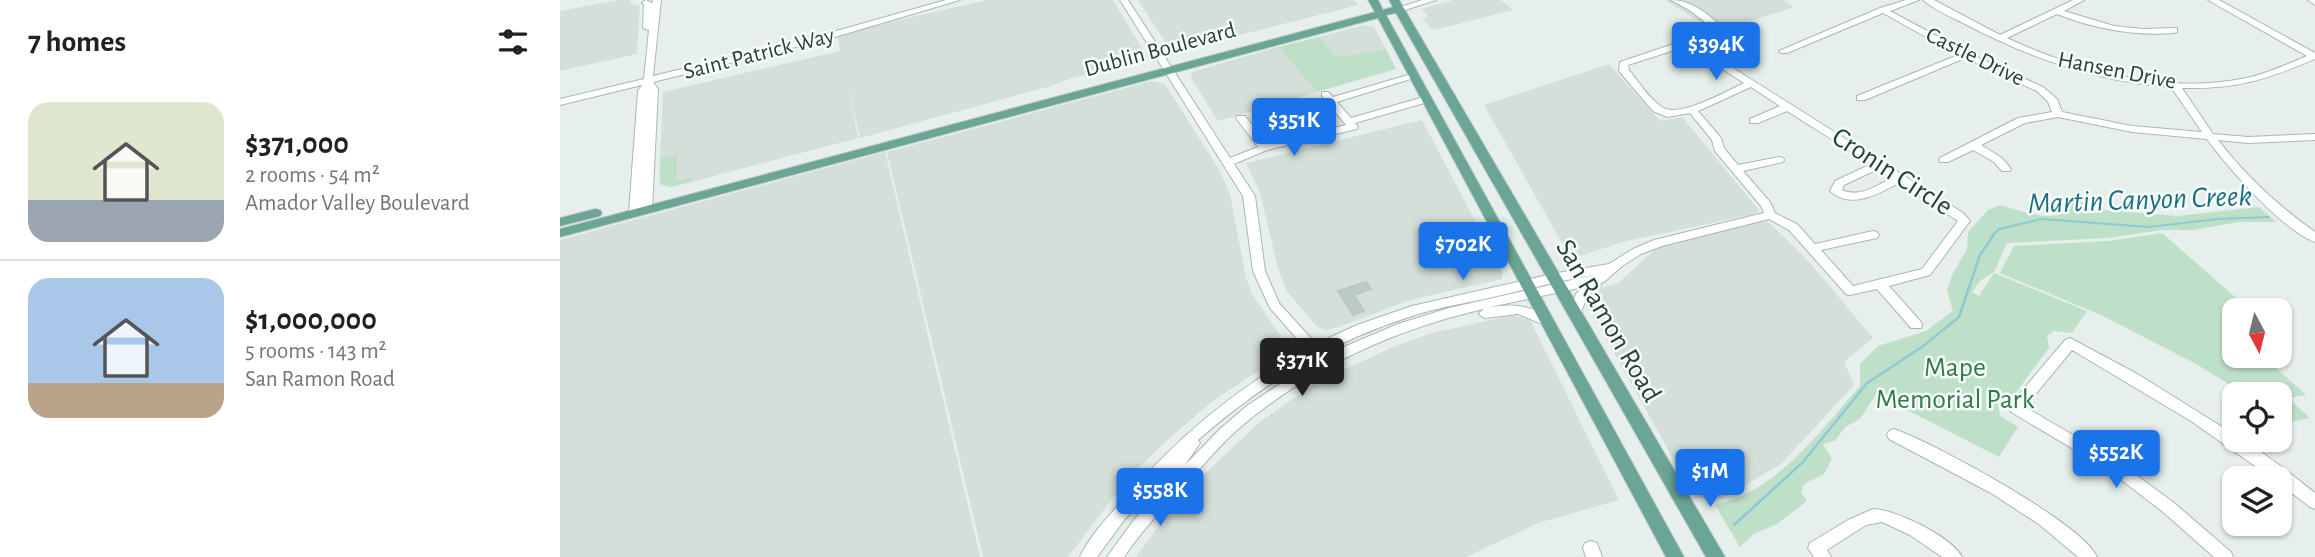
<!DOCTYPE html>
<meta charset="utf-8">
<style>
body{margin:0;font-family:"Alegreya Sans",sans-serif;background:#f6f6f6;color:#202124;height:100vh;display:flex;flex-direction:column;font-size:26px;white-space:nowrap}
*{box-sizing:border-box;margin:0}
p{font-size:23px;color:#757577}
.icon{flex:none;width:38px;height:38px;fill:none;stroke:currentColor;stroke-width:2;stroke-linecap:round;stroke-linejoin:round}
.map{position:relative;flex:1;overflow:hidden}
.panel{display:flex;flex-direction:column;background:#fff;width:560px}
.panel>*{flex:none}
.needle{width:46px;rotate:173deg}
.controls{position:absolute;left:1662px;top:298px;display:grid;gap:14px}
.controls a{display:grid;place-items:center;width:70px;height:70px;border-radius:14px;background:#fff;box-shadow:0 2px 5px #0004;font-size:35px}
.price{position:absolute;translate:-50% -60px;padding:0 16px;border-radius:7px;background:#1a73e8;color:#fff;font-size:23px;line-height:46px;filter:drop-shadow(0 2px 4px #0008)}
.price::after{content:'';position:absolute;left:50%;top:42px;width:21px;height:16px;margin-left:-10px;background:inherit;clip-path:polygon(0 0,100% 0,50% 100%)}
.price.active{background:#222;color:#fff}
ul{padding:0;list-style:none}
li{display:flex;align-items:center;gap:21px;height:175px;padding:0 28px}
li+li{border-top:2px solid #e0e0e0}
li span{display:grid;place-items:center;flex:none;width:196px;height:140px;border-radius:21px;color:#555}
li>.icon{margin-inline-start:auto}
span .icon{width:84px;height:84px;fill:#fffc;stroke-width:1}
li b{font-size:30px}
h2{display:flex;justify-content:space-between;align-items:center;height:84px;padding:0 28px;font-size:30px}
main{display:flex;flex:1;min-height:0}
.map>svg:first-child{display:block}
.built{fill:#d4dfda}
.green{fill:#bfe0c8}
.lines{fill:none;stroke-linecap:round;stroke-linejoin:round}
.stream-far1{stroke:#8ec9d4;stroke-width:2}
.stream{stroke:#8ec9d4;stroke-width:2.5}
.building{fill:#bbcac4;stroke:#b8c9c2;stroke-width:2}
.minor-casing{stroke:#a8b8b2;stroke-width:2}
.major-casing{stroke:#c2cac8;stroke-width:2}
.minor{fill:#fff;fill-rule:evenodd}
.major{fill:#6aa596;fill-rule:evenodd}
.labels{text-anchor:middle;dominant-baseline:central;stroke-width:5;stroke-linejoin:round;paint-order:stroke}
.far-street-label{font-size:23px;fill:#24423a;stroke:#f7fbf9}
.street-label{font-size:28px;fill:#24423a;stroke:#f7fbf9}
.park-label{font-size:28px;fill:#2d7a4b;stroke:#f7fbf9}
.water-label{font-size:30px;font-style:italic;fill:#1c6f80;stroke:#f7fbf9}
</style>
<main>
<section class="panel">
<h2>7 homes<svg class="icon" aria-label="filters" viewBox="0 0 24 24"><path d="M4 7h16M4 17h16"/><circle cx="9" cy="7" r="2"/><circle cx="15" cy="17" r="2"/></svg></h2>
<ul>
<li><span style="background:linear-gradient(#dfe7d0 70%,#9aa5b1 0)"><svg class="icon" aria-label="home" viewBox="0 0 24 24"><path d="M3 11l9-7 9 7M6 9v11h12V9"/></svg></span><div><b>$371,000</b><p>2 rooms · 54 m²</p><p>Amador Valley Boulevard</p></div></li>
<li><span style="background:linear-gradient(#a9c7e8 75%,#b9a48a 0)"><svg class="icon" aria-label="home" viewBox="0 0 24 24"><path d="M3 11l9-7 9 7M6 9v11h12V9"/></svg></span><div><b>$1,000,000</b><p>5 rooms · 143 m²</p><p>San Ramon Road</p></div></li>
</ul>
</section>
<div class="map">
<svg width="1755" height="557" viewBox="0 0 1755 557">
<rect width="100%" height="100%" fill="#e6efeb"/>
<path class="built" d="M59,0H70L71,4L80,6L77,54L0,71V11Z
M427,0H553L587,57L581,62L512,78L491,86L300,138L288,86L298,138L116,186L99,183L103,92L280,51L277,34Z
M578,0H795L798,5L617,51L610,49Z
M893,0H941L953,10L874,30L862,19L868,16L861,9Z
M1105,0H1223L1234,7L1156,32Z
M804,25L814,27L826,49L777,57L759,37Z
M718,47L757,92L658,121L631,78L632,72Z
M1049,64L1100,121L1122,117L1199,210L1195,214L1062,242L1011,259L924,105Z
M592,81L605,84L658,168L670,194L686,278L692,294L727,346L722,355L650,403L602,445L567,479L508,557H423L327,152Z
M862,120L942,272V279L850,300L776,328L765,330L757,327L726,290L718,268L700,193L686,163Z
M325,152L420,557H0V240Z
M1207,221L1244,256L1313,338L1284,362L1294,385L1221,464L1163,498H1135L1024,299L1030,291L1058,283L1101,244Z
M952,315L970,320L1059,500L978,523L906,557H576L622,495L701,421L758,382L833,347L869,334Z"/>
<path class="green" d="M759,37L777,57L826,49L836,69L757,92L718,47Z
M117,154V181L133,177V181L111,187L101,185L100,158Z
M1501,196H1524L1533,209L1617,216L1699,207L1716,222H1678L1634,230H1602L1549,238L1447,243L1434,272L1420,281L1412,292L1419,296L1434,273L1527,311L1512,333L1494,331L1487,336L1489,348L1454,395L1444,396L1438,402L1440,416L1458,427L1439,457L1316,394L1300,419L1285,427L1275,441L1263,444L1272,459L1264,474L1244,484L1241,492L1247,501L1217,524L1194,534L1180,547L1155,505C1219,490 1259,432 1300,386V364L1318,346L1366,331L1393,311L1387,290L1392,275L1407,249L1408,232L1428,210L1440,205C1458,210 1486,221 1504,213Z
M1602,233L1690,310H1675V355H1702L1746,395L1728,398L1750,418L1731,422L1720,416V394H1685L1636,364L1543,316L1440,273L1454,246L1548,241Z"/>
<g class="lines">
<path class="stream-far1" d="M1431,237L1439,229L1482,219L1589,227L1657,219L1709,217"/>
<path class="stream" d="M1174,525L1243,462L1307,383L1362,347L1399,317L1420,255L1433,236"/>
</g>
<path class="building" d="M806,282L811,289L794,295L804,311L793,315L778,291Z"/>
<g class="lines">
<g class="minor-casing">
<path id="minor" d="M86,0L92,3L93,0H101L93,76L262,35L386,0H400L268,39L93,82L98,89L92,209L86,213L81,210L79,215L75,216L69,212L78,91L82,85L0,105V99L84,79L89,30L83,28L84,5L82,3Z
M560,0H568L670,158L698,147L676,118L677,116H685L707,144L739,137L716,106L717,104H725L749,134L786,125L762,96V92H768L773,97L855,73L860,76L777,102L791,118L867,96L871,97V101L795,123L798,127L797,129L707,150L674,164L695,196L705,271L719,303L756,344L797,325L852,306L992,274L1049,264L1073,249L1094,240L1204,213L1201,206L1155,151L1152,140L1130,113L1107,117L1093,111L1059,71L1060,62L1155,30L1131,11L1111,0C1132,0 1151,16 1166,31L1135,44L1403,213L1410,221L1370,275L1329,286L1361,322L1362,325L1361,328H1351L1317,289L1290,295L1286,294L1229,230L1209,219L1102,246L1081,254L1062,266L1044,282L1040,283L1041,286L1027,296L1019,318H1011L1009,315L1016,294L1023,287L926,308C951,303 969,305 992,318L993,321L992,324L987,326L958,314L925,318L921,316L919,313L924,309C835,329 747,369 677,430C659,446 643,466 626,484C604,507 582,530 564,557H547L574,520L612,477L610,468L565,519L537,557H520C529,537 547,518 562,501C618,437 672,392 746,349L710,308L693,271L683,196ZM1127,46L1184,83C1167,91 1118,119 1102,107C1089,99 1079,82 1069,70L1068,65ZM1191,87L1220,106L1190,119V123H1198L1227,111L1311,164L1275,181L1270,191C1291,210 1318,194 1339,183L1398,221L1362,269L1293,286L1261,250L1317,238L1319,235L1317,232L1313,231L1255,244L1237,224L1215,213L1210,202L1183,171L1223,162L1224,160L1223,158L1219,157L1178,165L1164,148L1161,138L1138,111ZM1318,169L1331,178C1316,186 1300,198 1282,190L1284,185ZM1038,274L889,308L838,324L786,346L735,374L688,405L661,428L625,465L640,443L638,440C706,381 770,342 855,315C880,307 907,303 933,297C968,289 1003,280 1038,274Z
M862,0H876L839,12L835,9Z
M1346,0H1359L1330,11L1408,53L1483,87L1497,99L1502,112L1572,126L1642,132L1611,87C1538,82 1470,58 1405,24C1391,17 1375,10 1363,0H1374L1440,35L1513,0H1524L1504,11L1554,26L1583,29L1617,28V32L1614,33C1573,36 1535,29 1497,14L1447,38C1515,70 1606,94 1681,79C1704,75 1725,65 1747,56L1648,0H1659L1755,53V59C1705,80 1677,89 1622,88L1653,134L1688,137L1755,134V140L1688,143L1658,140C1686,176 1718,206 1755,232V242C1721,229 1669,169 1647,139L1572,132L1498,117L1465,123L1421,145L1442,158L1451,169L1450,171H1442L1434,162L1413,150L1388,162H1380L1379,160L1380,158L1458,118L1492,112L1488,102L1477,91L1405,58L1305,100H1297V96L1398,55L1323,13L1227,53H1221L1219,51L1320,8Z
M1748,0H1755V5Z
M1510,338L1579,375L1675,435V439C1689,439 1741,482 1755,493V509L1750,507L1720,484V478H1712L1631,421L1512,350L1465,407L1557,461L1613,502L1671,552L1673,557H1654L1603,512L1547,469L1451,412L1449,408L1451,404L1505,340Z
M1334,429C1372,442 1522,523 1537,557H1518L1480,525L1431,493L1329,439L1327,435L1329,431Z
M1313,509C1335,509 1392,537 1402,557H1382L1350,535L1322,522L1306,525L1267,550L1271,557H1254L1248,548L1250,543L1288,520Z
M1031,541L1037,543L1042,557H1026L1023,548L1025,543Z"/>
</g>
<g class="major-casing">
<path id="major" d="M808,0H818L823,10L833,7L829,0H839L1165,557H1146L836,13L826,15L1124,557H1106L818,18L0,237V229L815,12Z
M35,209L40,210L42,213L40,216L0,226V218Z"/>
</g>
<use href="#minor" class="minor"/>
<use href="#major" class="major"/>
</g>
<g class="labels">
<g class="far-street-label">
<text transform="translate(600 50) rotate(-15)">Dublin Boulevard</text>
<text transform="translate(199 54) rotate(-14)">Saint Patrick Way</text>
<text transform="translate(1415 57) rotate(26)">Castle Drive</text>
<text transform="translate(1557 71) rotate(11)">Hansen Drive</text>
</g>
<g class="street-label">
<text transform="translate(1332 172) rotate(33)">Cronin Circle</text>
<text transform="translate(1048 321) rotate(60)">San Ramon Road</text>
</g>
<g class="park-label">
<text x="1395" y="368">Mape<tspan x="1395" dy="32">Memorial Park</tspan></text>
</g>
<g class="water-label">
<text transform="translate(1580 200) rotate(-2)">Martin Canyon Creek</text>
</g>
</g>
</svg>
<div class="controls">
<a><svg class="needle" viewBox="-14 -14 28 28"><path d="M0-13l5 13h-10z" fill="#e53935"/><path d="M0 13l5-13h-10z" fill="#757577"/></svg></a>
<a><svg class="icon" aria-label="locate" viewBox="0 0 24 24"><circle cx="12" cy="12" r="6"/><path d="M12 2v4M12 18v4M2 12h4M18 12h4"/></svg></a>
<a><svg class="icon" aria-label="layers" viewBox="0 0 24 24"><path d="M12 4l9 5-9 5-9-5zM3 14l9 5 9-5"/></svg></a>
</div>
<b class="price" style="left:1156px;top:82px">$394K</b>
<b class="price" style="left:734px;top:158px">$351K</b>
<b class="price" style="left:903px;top:282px">$702K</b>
<b class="price active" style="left:742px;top:398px">$371K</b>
<b class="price" style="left:1556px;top:490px">$552K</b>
<b class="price" style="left:1150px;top:509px">$1M</b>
<b class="price" style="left:600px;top:528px">$558K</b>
</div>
</main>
